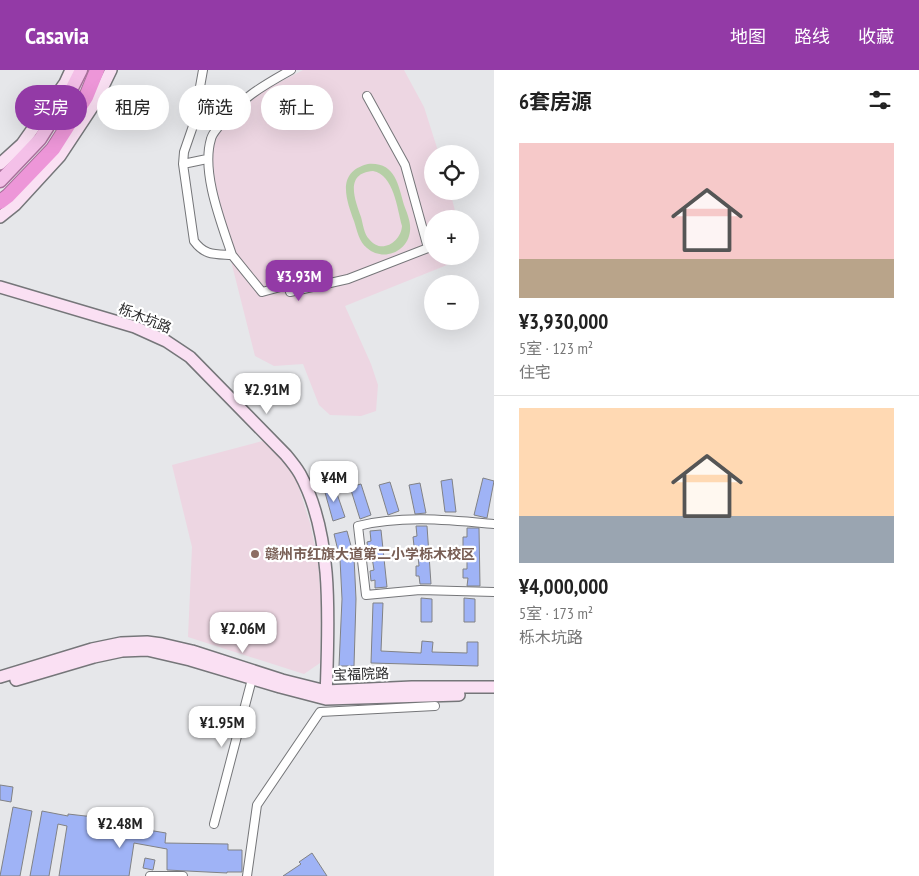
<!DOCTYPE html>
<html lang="zh">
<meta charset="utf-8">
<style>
body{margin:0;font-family:"PT Sans Narrow","Noto Sans SC",sans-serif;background:#f6f6f6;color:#222;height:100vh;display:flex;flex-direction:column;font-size:19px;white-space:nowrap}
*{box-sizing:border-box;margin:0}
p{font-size:16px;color:#767676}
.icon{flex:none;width:28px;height:28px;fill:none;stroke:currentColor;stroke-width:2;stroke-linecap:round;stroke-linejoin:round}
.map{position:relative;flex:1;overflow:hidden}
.drawer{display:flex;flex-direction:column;background:#fff;width:425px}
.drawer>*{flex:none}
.banner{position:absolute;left:15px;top:15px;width:404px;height:45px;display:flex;gap:10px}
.tools{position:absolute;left:424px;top:75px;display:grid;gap:10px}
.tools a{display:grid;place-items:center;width:55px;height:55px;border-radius:50%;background:#fff;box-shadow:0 5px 20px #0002;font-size:25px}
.price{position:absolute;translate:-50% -42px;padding:0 11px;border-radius:10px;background:#fff;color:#222;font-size:16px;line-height:32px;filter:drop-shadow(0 1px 2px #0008)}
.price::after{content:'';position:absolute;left:50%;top:30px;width:15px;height:11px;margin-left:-8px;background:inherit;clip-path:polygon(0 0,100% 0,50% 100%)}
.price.selected{background:#933aa6;color:#fff}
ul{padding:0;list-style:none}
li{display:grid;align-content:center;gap:10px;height:265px;padding:0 25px}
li+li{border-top:1px solid #e0e0e0}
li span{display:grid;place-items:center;height:155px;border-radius:0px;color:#555}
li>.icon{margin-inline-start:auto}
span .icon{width:90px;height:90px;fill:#fffc;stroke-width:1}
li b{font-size:21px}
h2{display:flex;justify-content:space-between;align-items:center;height:60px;padding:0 25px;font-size:21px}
.tag{padding:0 18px;border-radius:22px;background:#fff;box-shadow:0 5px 20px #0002;font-size:18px;line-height:45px}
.tag.selected{background:#933aa6;color:#fff}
header{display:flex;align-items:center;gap:30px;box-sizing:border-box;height:70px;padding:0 25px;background:#933aa6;color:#fff}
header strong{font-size:24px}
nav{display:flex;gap:28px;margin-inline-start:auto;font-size:18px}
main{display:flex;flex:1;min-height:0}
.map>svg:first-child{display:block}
.education{fill:#edd6e2}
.green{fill:#b6cfa6;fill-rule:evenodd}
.building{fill:#9fb3f6;stroke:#818285}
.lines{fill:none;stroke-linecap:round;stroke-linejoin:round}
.street-casing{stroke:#757679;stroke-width:10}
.secondary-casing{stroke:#757679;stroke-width:14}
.primary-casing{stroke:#a8709b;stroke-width:15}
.highway-casing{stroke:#a8709b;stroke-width:16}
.street{stroke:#fff;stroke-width:8}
.secondary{stroke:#fae0f3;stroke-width:11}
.primary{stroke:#f4c0e8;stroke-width:12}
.highway{stroke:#ed96d8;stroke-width:14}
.education-dot{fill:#8d6e63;stroke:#fff;stroke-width:2}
.labels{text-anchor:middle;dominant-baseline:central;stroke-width:4.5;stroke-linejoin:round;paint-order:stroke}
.street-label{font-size:14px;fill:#282829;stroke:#fff}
.education-label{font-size:14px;font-weight:bold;fill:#785e54;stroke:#fff;text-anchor:start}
</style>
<header>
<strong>Casavia</strong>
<nav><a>地图</a><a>路线</a><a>收藏</a></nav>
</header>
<main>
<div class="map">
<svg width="494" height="806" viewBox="0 0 494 806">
<rect width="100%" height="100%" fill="#e6e7ea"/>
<path class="education" d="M303,0H404L424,37L439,84H432V121H450L457,149H432V186H452L447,195L345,236L371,294L378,315L376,341L361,346L330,345L319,335L303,294L274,296L255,286L232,195L226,159L215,112L212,83L215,67L222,57L261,22Z
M266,370L295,405L310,453L318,491L321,531L320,593L304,604L188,567L192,477L172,395Z"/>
<path class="green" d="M368,94C395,92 398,114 404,135C407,143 411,152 410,161C408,182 383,192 367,178C359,172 357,160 354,151C346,129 336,102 368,94ZM373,101C394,105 397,138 402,156C401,172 381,185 369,169C364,164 363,154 361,147C355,130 344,103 373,101Z"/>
<path class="building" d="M483,408L494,411L487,448L474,445Z
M452,409L456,442H445L441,411Z
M390,412L399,441L388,445L379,415Z
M420,413L426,443L415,444L409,415Z
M361,414L371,445L360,449L350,417Z
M334,415L345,447L333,451L324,419Z
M416,456H427L431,514H420L419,506H416V496H419L417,476H414L413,467L417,466Z
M467,458H479L480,516H467L468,508H463V499H467V477H463V467H467Z
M381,460L387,517L375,518V510L371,511L370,501L374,500L371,481H368L367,472L371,471L370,461Z
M347,461L354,487L356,529L354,596H339L342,529L340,489L334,464Z
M421,528L432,529V552H421Z
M464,528L475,529V552H464Z
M373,533H383L381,581L421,583L422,571L433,572L432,582L467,583V572H478V596L371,593Z
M0,715L13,717L11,732L0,730Z
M13,737L32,741L20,806H0Z
M42,741L68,746V744L94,747L136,755V758L166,763L165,773L228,774V780H242V802H227V803L167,800V779L134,773L129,806H59L67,756L58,754L49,806H30Z
M312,783L327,806H283L301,794L299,792Z
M145,788L155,790L153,800L143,798Z"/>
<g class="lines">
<g class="street-casing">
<path id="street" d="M203,0L193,56L184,82L183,94L194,171C205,186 215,184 232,185L262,222L288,215L290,222L348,209L428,178L405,95L367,26
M183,94L207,89
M232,185C221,152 201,102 211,69C212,64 216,60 219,56C238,30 264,15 291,0
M494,454C449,450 402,445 358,456L366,525L420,520L494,522
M214,754L252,609
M150,806H183
M247,806L257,735L320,642L435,636"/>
</g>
<g class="secondary-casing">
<path id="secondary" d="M0,94L22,74L65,13L71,0
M0,147L15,135L60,86L95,33L111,0
M0,217L135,257L166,271L190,287L286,385C291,391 296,397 300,404C335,468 328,558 326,629
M0,607L92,579L121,573L147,572L162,574L192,581L282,610L326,621L412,617H494
M16,610L94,587L122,581L147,580L190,590L280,617L326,629L459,625"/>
</g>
<g class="primary-casing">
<path id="primary" d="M0,111L40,69L72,18L81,0"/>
</g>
<g class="highway-casing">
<path id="highway" d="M0,132L8,126L53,79L86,27L97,0"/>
</g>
<use href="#street" class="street"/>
<use href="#secondary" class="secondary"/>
<use href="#primary" class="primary"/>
<use href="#highway" class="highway"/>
</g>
<circle class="education-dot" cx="255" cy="484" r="5"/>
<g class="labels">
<g class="street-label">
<text transform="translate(145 248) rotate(22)">栎木坑路</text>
<text transform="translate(361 604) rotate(-2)">宝福院路</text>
</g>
<g class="education-label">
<text x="265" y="484">赣州市红旗大道第二小学栎木校区</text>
</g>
</g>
</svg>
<div class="tools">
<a><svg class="icon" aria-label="locate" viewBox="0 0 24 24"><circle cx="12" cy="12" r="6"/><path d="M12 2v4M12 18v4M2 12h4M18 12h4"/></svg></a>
<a>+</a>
<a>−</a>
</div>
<b class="price selected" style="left:299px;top:232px">¥3.93M</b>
<b class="price" style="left:267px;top:345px">¥2.91M</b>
<b class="price" style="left:334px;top:433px">¥4M</b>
<b class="price" style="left:243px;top:584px">¥2.06M</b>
<b class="price" style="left:222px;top:678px">¥1.95M</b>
<b class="price" style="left:120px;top:779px">¥2.48M</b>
<div class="banner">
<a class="tag selected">买房</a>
<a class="tag">租房</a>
<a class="tag">筛选</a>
<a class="tag">新上</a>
</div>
</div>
<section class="drawer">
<h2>6套房源<svg class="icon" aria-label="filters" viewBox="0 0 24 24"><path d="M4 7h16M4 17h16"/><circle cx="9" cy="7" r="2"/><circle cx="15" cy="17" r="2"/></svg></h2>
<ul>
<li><span style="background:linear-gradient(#f6c9c9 75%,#b9a48a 0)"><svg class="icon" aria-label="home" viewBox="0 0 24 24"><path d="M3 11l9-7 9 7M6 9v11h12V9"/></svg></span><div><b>¥3,930,000</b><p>5室 · 123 m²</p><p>住宅</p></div></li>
<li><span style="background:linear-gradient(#ffd9b3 70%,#9aa5b1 0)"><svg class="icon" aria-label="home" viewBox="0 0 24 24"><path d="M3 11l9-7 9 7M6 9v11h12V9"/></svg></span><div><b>¥4,000,000</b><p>5室 · 173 m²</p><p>栎木坑路</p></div></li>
</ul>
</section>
</main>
